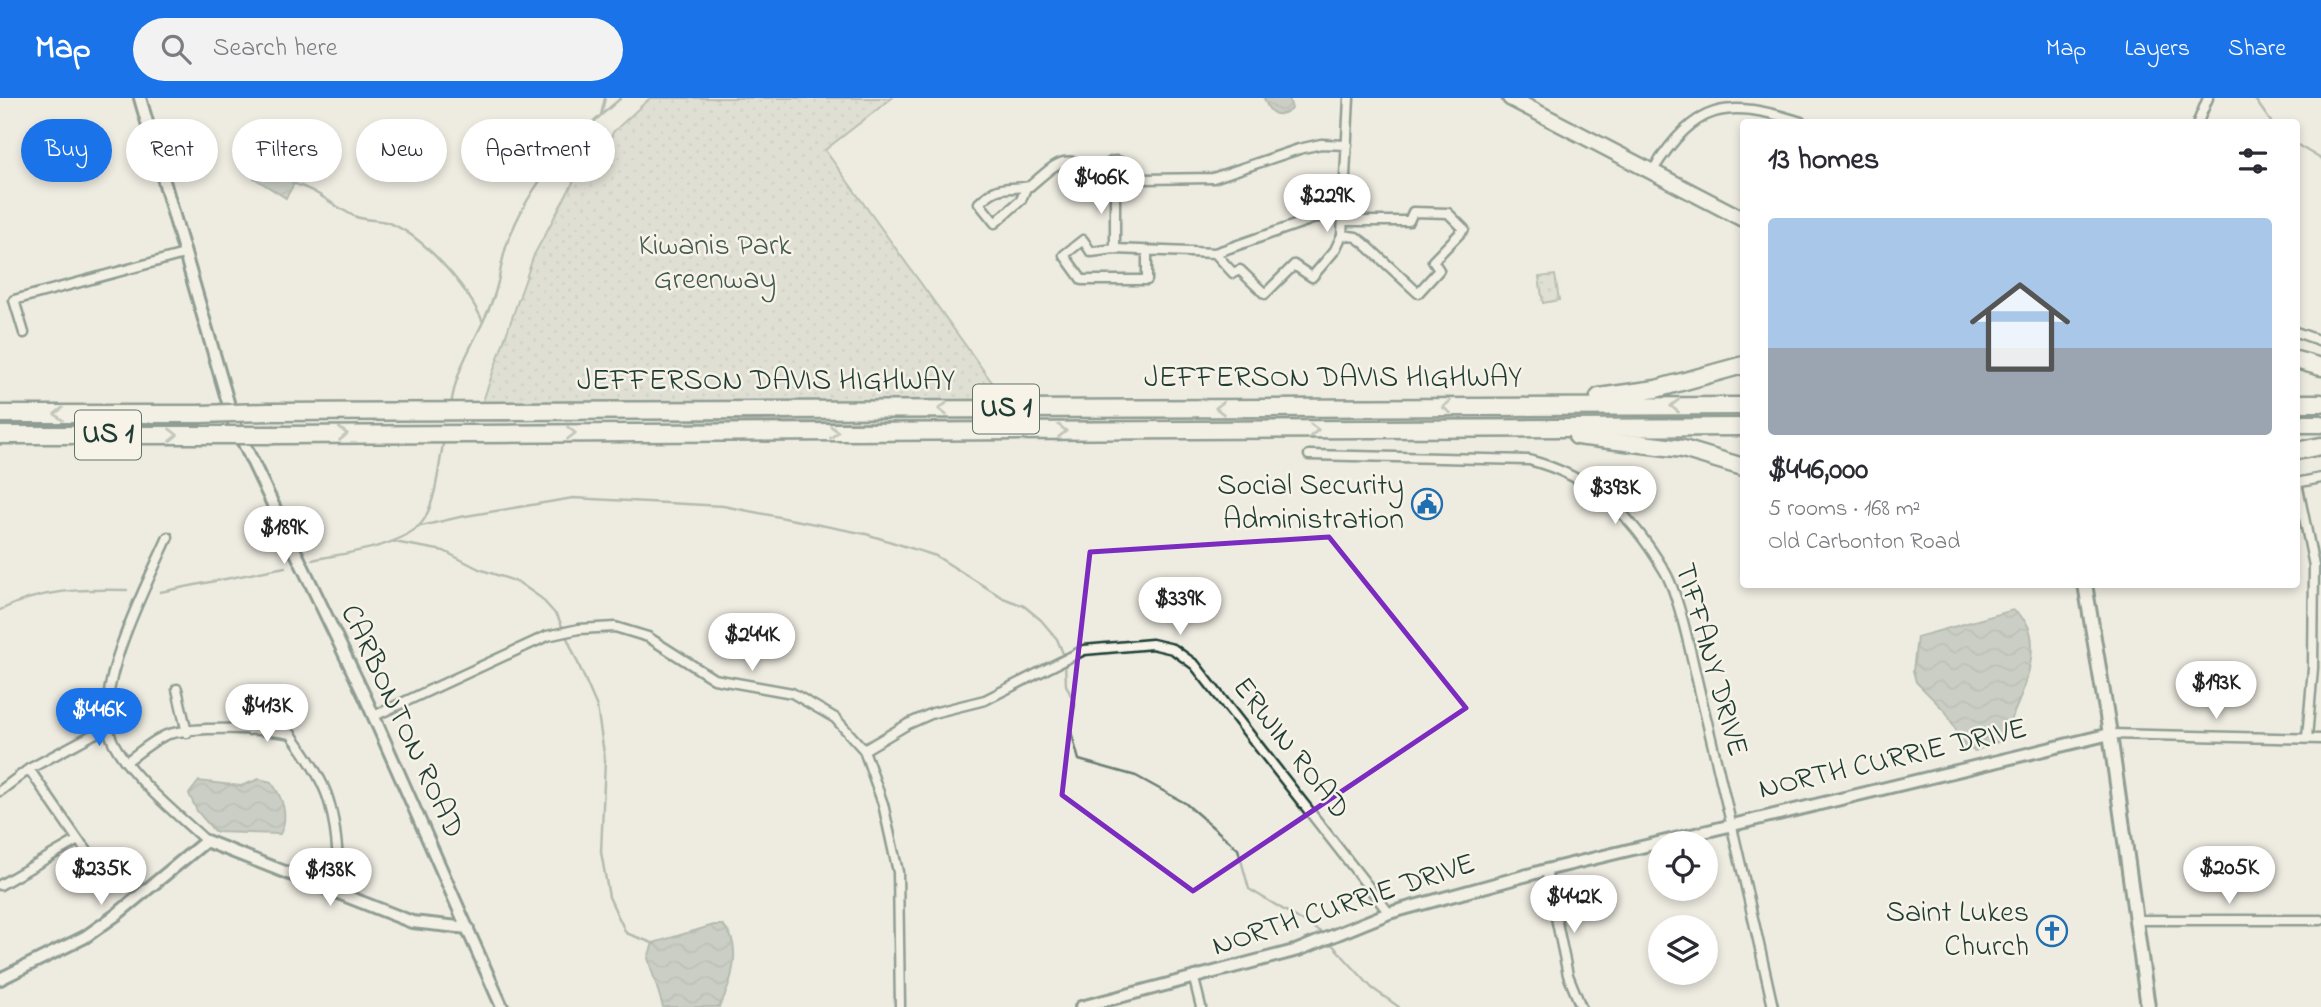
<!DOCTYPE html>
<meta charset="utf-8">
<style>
body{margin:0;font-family:"Indie Flower",sans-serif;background:#f2f2f3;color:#2b2b33;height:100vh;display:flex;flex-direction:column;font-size:26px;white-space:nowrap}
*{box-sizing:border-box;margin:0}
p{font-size:23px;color:#7c7c81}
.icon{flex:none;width:38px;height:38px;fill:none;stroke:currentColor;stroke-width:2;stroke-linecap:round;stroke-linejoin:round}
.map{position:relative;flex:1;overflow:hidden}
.side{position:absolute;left:1740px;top:21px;width:560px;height:469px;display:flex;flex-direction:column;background:#fff;border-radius:7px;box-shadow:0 4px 10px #0003}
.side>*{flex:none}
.hud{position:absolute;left:21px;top:21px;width:665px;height:63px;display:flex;gap:14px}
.tools{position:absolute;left:1648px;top:733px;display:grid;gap:14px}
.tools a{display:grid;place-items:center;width:70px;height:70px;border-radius:50%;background:#fff;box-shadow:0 4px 10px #0003;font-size:35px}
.price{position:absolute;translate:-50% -60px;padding:0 16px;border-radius:24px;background:#fff;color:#222;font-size:23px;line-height:46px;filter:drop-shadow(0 2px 4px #0008)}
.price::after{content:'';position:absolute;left:50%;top:42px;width:21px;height:16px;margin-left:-10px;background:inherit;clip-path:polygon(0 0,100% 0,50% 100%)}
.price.current{background:#1a73e8;color:#fff}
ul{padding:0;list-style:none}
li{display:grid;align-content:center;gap:14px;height:371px;padding:0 28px}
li+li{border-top:2px solid #e1e1e2}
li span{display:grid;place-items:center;height:217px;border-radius:7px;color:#555}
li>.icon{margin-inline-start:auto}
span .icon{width:126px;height:126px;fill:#fffc;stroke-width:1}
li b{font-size:30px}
h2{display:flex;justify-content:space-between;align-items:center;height:84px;padding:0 28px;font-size:30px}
.pill{padding:0 24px;border-radius:32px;background:#fff;box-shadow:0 4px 10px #0003;font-size:24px;line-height:63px}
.pill.current{background:#1a73e8;color:#fff}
header{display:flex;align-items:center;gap:42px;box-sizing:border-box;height:98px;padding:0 35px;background:#1a73e8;color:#fff}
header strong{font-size:33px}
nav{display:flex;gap:38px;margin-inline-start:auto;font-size:24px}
.search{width:490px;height:63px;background:#f2f2f3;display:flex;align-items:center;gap:18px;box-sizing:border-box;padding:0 24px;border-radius:38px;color:#7c7c81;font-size:26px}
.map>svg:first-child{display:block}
.park{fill:url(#park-dots);stroke:#76867c;stroke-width:2}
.water{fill:url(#water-waves);stroke:#6c7e74;stroke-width:2}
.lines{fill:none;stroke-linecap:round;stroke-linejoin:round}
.stream{stroke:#6c7e74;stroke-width:2.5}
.minor-casing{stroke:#1f3d34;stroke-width:13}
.tertiary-casing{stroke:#1f3d34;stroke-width:16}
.secondary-casing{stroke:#1f3d34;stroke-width:18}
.primary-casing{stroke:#1f3d34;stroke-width:19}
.motorway-casing{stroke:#1f3d34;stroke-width:21}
.minor{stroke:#f7f3e8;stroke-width:8}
.tertiary{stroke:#f7f3e8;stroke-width:10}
.secondary{stroke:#f7f3e8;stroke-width:12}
.primary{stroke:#f7f3e8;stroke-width:14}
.motorway{stroke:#f7f3e8;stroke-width:16}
.motorway-bridge-casing{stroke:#1f3d34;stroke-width:21;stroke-linecap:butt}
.motorway-bridge{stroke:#f7f3e8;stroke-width:16}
.oneway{stroke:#8b988e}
.marked{fill:none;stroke:#7b2cbf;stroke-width:5;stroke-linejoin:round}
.labels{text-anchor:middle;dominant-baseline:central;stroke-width:5;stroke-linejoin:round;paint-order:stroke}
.shield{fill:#f7f3e8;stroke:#60746a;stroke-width:2}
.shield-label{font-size:28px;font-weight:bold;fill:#1f3d34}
.park-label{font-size:30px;fill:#425a51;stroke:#f7f3e8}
.street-label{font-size:30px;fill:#1f3d34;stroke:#f7f3e8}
.poi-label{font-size:30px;fill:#1f3d34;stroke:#f7f3e8;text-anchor:end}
</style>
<header>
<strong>Map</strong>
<div class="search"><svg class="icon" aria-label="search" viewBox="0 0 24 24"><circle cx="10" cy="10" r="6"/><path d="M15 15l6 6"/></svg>Search here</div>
<nav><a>Map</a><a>Layers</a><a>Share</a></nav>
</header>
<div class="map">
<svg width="2321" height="909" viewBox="0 0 2321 909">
<defs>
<pattern id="park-dots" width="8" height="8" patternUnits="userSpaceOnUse" patternTransform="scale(1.75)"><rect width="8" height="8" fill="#cccfc4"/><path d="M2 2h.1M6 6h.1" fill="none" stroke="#afb3a9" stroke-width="1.8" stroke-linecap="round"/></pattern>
<pattern id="water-waves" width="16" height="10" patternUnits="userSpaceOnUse" patternTransform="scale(1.75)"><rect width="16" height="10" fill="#9fa99f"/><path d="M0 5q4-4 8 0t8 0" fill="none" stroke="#818b82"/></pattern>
</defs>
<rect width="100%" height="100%" fill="#eeece1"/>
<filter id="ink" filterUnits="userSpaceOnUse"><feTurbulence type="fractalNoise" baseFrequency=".0143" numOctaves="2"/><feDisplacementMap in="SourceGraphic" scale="14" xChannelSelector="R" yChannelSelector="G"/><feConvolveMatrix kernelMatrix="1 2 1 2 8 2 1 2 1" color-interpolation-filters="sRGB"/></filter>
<g filter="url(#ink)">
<path class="park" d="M650,0H892L825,52L1022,326L477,320L534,157L577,77L605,56L613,34Z
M1555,177L1559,202L1543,205L1539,179Z"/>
<path class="water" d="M1264,0H1289L1292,11C1277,21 1269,16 1264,0Z
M261,65L304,68L286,100L254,80L252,69Z
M2013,512C2018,516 2025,521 2028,528C2042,557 2015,618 1998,644L1975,653L1965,649L1946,614L1916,584L1913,573L1917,539Z
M259,681L271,684C283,699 289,719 280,736L215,734L197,713L189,696L199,683L241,688Z
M714,827H723C744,847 731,888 719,909H663L648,860L653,845Z"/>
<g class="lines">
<path class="stream" d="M2254,0L2271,24
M601,17L605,0
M2296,46L2321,61
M292,85C316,91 333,108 354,118C364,123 376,121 386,124C422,135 468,190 483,224
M451,307C458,261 479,240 494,198C500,181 501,163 507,146C530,82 571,42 621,0
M417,429L460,419L573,400L723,408L866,436L936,458L1003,500L1024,508L1041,522L1057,541L1064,558
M394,444L444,453L479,471L518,484L541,500L558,519L597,609L605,662L601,754L609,799L626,835L655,846
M312,462C343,455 409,449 425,420C437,398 439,365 444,341
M160,494L285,469
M0,512C42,491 81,491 127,492
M1065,565L1066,587L1075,606L1070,630L1079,662L1136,678L1185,705L1238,751L1249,791L1324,836
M1328,842L1372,890L1399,909"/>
<g class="minor-casing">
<path id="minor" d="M2198,24L2208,0
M1105 74a11 11 0 1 1 22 0a11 11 0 1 1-22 0Z
M1653,72C1696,5 1726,0 1801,24
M1126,78L1143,81L1213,80L1299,51L1321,46L1347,47
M1026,90L1021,102L995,125L979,105C1001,84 1006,93 1030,88C1065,58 1061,59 1105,72
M1342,137L1356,139L1364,145L1418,195L1439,172L1433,163L1464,131L1448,115L1413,114L1409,123H1343
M1115,151V85
M1147,152V182H1082L1064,157L1083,142L1091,154L1115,151L1215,155L1344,110
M1215,155L1233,175L1240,172L1265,196L1294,167L1312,179L1335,152L1342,137L1349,0
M2296,234L2321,243
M24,235L14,202L184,156
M1309,357L1529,362C1593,379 1630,415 1664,472C1680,498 1693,567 1701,599C1726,702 1750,805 1773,909
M2296,385L2321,380
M2297,385L2314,468L2313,570L2307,640
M168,439C147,487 87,598 114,646C133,681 177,716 206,743
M177,591L187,635
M374,618L547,538L579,531L615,529L648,539L714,581L792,595L835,620L864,652L883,706L898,774L900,909
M249,632L250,609
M2110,636L2321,641
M864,652L908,626L933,615L985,602L1084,552L1152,546L1173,551L1195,567L1389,815
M127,663C139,655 155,640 169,636C198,628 262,630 291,636C326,684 334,703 338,762
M29,671L78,742L108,777
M0,693L29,671L107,629
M1546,772L1568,877L1581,909
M0,787L78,742
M2136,822H2321
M1194,881L1201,909"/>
</g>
<g class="tertiary-casing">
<path id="tertiary" d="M140,0L234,325L366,601L502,909
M0,881L85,839L116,817L206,743L412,824L468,830
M1081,909L1298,852L1389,815L1546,772L2110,636"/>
</g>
<g class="secondary-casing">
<path id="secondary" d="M2085,486L2110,636L2148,909"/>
</g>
<g class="primary-casing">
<path id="primary" d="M1510,0L1743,121"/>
</g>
<g class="motorway-casing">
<path id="motorway" d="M2296,262L2321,269
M1599,299L1656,291L1743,267
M2296,305H2321
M268,314L1743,308
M0,316H200
M2296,326H2321
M0,337H210
M275,337L1743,329
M1577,338L1683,351L1743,369
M2296,353L2321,348"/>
</g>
<use href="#minor" class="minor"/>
<use href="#tertiary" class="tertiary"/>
<use href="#secondary" class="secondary"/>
<use href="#primary" class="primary"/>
<use href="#motorway" class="motorway"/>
<g class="motorway-bridge-casing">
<path id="motorway-bridge" d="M200,316L268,314
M210,337H275"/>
</g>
<use href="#motorway-bridge" class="motorway-bridge"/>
</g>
<defs><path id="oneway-chevron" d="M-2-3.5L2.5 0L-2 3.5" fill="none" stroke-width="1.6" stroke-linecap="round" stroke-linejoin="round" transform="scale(1.75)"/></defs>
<g class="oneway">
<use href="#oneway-chevron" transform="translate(1675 308) rotate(180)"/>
<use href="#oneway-chevron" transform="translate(1447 309) rotate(179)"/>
<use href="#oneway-chevron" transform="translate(1220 310) rotate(180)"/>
<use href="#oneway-chevron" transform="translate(943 311) rotate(180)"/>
<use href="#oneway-chevron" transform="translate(59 316) rotate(180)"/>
<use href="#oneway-chevron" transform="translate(1314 332) rotate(-1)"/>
<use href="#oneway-chevron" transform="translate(1062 333)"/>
<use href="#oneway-chevron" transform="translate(834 334)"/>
<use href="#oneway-chevron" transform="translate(571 335)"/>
<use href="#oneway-chevron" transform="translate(343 336) rotate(-1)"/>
<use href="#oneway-chevron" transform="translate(173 337)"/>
</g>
</g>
<path d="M0 0H2321V909H0ZM1329,439L1466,610L1193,793L1062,697L1090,454Z" fill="#eeece1" fill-opacity=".55" fill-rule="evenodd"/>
<path class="marked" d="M1329,439L1466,610L1193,793L1062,697L1090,454Z"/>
<defs>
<g id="civic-ring" transform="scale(1.575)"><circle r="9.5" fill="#f7f3e8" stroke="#1f6fb2" stroke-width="1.5"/><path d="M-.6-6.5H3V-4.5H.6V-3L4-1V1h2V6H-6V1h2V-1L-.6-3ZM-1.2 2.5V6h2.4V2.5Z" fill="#1f6fb2"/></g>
<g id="church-ring" transform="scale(1.575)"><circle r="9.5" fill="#f7f3e8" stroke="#1f6fb2" stroke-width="1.5"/><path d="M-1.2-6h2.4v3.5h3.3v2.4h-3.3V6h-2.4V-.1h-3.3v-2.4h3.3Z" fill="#1f6fb2"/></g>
</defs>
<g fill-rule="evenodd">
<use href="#civic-ring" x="1427" y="406"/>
<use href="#church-ring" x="2052" y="833"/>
</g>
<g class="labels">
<g class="shield">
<rect x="973" y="286.5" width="66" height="49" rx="5"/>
<rect x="75" y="312.5" width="66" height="49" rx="5"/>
</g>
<g class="shield-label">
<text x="1006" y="311">US 1</text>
<text x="108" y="337">US 1</text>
</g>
<g class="park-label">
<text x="715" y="149">Kiwanis Park<tspan x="715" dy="34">Greenway</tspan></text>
</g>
<g class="street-label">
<text x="1333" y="281">JEFFERSON DAVIS HIGHWAY</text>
<text x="766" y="284">JEFFERSON DAVIS HIGHWAY</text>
<text transform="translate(1710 562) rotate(74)">TIFFANY DRIVE</text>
<text transform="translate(401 624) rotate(65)">CARBONTON ROAD</text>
<text transform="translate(1290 651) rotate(52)">ERWIN ROAD</text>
<text transform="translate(1893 662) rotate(-13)">NORTH CURRIE DRIVE</text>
<text transform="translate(1344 808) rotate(-18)">NORTH CURRIE DRIVE</text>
</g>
<g class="poi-label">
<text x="1404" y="389">Social Security<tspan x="1404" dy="34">Administration</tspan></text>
<text x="2029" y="816">Saint Lukes<tspan x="2029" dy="34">Church</tspan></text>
</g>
</g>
</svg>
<div class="tools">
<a><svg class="icon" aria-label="locate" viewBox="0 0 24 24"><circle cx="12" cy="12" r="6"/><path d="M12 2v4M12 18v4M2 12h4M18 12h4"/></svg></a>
<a><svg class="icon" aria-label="layers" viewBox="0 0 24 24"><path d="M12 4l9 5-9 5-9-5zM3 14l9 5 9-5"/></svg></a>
</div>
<b class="price" style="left:1101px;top:118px">$406K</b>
<b class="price" style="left:1327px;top:136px">$229K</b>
<b class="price" style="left:1615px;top:428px">$393K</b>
<b class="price" style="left:284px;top:468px">$189K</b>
<b class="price" style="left:1180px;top:539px">$339K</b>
<b class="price" style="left:752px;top:575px">$244K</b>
<b class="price" style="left:2216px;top:623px">$193K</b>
<b class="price" style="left:267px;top:646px">$413K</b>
<b class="price current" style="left:99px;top:650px">$446K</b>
<b class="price" style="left:2229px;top:808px">$205K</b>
<b class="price" style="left:101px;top:809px">$235K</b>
<b class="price" style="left:330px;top:810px">$138K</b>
<b class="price" style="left:1574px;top:837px">$442K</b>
<div class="hud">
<a class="pill current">Buy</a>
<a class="pill">Rent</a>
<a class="pill">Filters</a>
<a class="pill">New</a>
<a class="pill">Apartment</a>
</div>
<section class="side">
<h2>13 homes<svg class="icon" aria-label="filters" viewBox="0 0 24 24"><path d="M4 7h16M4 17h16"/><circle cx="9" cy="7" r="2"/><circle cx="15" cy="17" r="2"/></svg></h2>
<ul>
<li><span style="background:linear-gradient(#a9c7e8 60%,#9aa5b1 0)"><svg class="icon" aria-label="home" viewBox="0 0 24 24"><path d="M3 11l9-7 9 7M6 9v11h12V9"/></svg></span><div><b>$446,000</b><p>5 rooms · 168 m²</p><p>Old Carbonton Road</p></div></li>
</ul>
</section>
</div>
